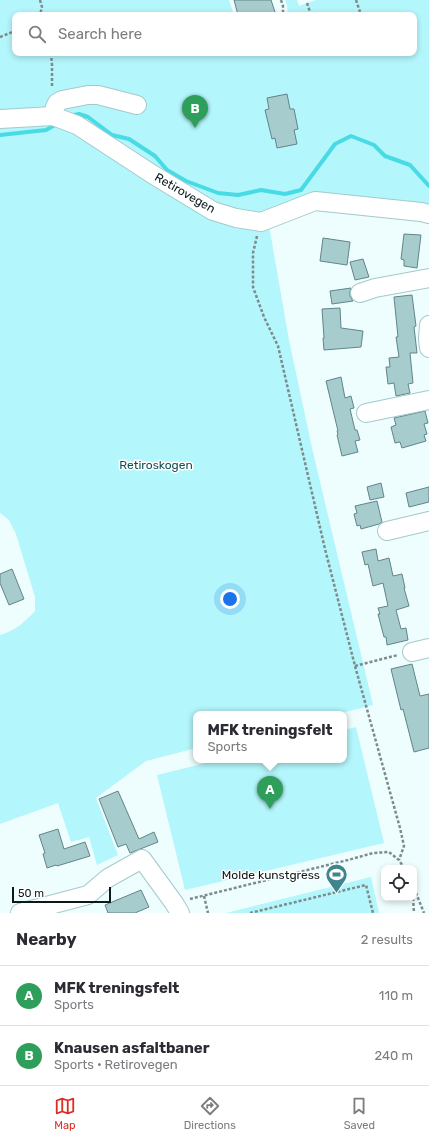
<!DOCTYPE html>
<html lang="en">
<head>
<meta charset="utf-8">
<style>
	:root { --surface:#fff; --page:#f7f7f7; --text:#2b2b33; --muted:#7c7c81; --line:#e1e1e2; --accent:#d93025 }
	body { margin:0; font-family:Rubik,sans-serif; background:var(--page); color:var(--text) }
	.controls { position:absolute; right:12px; bottom:12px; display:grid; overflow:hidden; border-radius:8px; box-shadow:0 2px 6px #0003 }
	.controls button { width:36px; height:36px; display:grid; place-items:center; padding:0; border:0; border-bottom:1px solid var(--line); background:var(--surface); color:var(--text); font:20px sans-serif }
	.scale { position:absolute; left:12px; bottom:10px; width:99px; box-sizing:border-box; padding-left:4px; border:2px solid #0b191a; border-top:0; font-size:11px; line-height:14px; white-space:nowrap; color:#0b191a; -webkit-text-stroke:3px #fff; paint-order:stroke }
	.you { position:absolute; left:230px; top:599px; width:14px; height:14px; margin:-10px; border:3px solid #fff; border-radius:50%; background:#1a73e8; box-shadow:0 0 0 6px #1a73e833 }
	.badge { display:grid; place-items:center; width:26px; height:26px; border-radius:50%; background:var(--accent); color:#fff; font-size:13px; font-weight:700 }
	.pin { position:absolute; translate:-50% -33px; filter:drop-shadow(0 1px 2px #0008) }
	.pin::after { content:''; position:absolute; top:21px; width:14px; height:12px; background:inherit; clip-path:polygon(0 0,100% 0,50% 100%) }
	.popup { position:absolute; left:193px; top:711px; width:154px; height:52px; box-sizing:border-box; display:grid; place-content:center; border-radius:8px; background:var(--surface); filter:drop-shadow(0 1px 3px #0005); font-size:13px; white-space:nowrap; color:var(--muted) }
	.popup b { font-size:15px; color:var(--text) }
	.popup::after { content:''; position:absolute; left:50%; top:100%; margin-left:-8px; border:8px solid transparent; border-top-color:var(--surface) }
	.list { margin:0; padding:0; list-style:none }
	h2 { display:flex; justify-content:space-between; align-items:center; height:52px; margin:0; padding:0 16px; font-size:17px }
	h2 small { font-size:13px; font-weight:400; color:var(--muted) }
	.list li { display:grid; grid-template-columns:26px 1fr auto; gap:12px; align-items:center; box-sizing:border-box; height:60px; padding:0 16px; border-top:1px solid var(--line) }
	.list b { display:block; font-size:15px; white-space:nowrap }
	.list p { margin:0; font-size:13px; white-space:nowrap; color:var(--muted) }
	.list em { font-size:13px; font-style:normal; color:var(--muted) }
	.icon { flex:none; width:22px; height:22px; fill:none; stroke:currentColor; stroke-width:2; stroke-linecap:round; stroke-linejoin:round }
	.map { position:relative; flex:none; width:429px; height:913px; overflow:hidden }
	.search { position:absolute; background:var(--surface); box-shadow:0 2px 6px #0003; left:12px; right:12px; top:12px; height:44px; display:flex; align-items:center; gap:10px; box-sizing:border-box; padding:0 14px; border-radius:8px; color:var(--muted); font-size:15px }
	.sheet { height:172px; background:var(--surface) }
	nav { display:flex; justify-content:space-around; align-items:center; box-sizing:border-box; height:56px; border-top:1px solid var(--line); background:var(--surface); font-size:11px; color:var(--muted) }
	nav a { display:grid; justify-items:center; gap:2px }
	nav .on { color:var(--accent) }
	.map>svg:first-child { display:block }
</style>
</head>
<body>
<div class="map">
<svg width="429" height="913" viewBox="0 0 429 913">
	<rect width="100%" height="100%" fill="#eefdfe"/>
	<g fill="#b3f6fb">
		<path d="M0,0h229l5,15h-219v38h399v-38h-126l-1,-10 -2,-5h12l2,6 17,-6h113v209l-116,-13 -46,18 22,126 23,108 61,257 -36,9h-141v34l-50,13 -50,37 22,57 -21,10 -8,-28 -18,5 -13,-39 -58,21v-189c15,-4 25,-13 35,-24v-14l-19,-63 -7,-14 -9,-7z"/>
		<path d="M356,727l28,116 -199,47 -28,-115 61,-15h126v-30z"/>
		<path d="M371,877l8,36h-153z"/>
	</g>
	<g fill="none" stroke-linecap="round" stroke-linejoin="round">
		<g stroke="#48dbe5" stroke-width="4">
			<path d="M69,116l10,-2 9,3 24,18 17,4 26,17 12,14 19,11 32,12 20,2 23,-5 24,4 16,-4 34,-46 16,-8 23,9 11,11 25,9 19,21"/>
			<path d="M0,135l46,-5 11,-6"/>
		</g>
	</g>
	<g fill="#a6ccce" stroke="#628588">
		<path d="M234,0h37l5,15h-38z"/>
		<path d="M287,94l3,15h4l4,20 -4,1 3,14 -20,4 -2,-10 -3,1 -7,-29 4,-1 -2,-11z"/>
		<path d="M404,234l17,1 -4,33 -13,-2v-6l-3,-1z"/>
		<path d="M323,238l27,4 -3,23 -27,-4z"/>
		<path d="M363,259l6,18 -14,3 -5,-18z"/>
		<path d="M351,288l-1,3v5l3,5 -21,3 -2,-13z"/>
		<path d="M412,295l4,31 -2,1 3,26h-7l3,30 -5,1 2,9 -14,3 -2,-13 -6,1 -2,-17h4l-1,-9 10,-1 -3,-20h2l-4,-40z"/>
		<path d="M340,308l1,20 22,3 -2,16 -37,3 -1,-12h1l-2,-29z"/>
		<path d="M341,377l4,21 6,-2 3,12 -4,1 5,21h2l3,10 -5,1 3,11 -16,4 -5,-21 1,-1 -1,-3h1l-12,-50z"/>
		<path d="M425,411l3,12 -4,1 3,10 -3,1 2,6 -24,7 -2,-6 -5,1 -4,-16 5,-2 -2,-7z"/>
		<path d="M381,483l3,14 -14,3 -3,-13z"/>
		<path d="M429,487v15l-20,5 -3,-14z"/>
		<path d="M377,501l5,21 -3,2 -18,5 -1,-4 -3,1 -3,-12 3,-1 -2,-7z"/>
		<path d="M376,549l2,12 11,-3 4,18 9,-2 3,14h-1l5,18 -13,4 5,19 5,-1 2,12 -21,5 -1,-8h-2l-6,-23h2l-2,-6 10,-2 -5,-23 -10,3 -5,-22 -3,1 -3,-13z"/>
		<path d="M12,569l12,30 -15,6 -9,-22v-9z"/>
		<path d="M412,664l8,32 9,-2v54l-15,4 -11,-43 -2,1 -10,-41z"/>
		<path d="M118,791l21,48 15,-7 4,10 -28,11 -4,-9 -8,3 -19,-48z"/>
		<path d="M58,829l6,20 21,-7 5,14 -33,10 -1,-1 -9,3 -4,-14 2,-1 -6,-18z"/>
		<path d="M141,890l8,17 -14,6h-27l-3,-8z"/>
	</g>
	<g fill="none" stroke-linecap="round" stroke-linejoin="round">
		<defs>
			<g id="minor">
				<path d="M53,116l2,-9 2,-4 5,-3 26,-5h10l39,10"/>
				<path d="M0,119l53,-3 24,9 75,49 61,37 23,7 25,4 54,-21 106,11 8,2"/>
				<path d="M360,293l15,-5 54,-10"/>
				<path d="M429,325l-1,14 1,9"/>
				<path d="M366,413l63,-13"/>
				<path d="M387,531l42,-10"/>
				<path d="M412,652l17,-4"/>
				<path d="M20,913l68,-18 20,-17 34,-19 32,44 6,10"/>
			</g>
		</defs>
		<use href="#minor" stroke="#a4c9cc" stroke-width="20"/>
		<g stroke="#7d8b8c" stroke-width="2.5" stroke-dasharray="3 2" stroke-linecap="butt">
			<path d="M40,0l2,7 -2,8"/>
			<path d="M281,0l2,6v9"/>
			<path d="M356,0l4,12"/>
			<path d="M307,3l4,12"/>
			<path d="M0,37l15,-6"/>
			<path d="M51,53l1,12v23"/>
			<path d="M257,236l-4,17v34l11,30 14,29 47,203 30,117 45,162 4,18 -5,14"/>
			<path d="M355,666l43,-11"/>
			<path d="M414,888l10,25"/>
			<path d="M204,896l4,17"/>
			<path d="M413,898l1,15"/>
			<path d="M190,899l158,-39 25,-7 16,-1 10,8 5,8"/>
			<path d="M250,913l116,-28 7,28"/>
		</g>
		<use href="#minor" stroke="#fff" stroke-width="18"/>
	</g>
	<defs>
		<symbol id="stadium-pin" viewBox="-11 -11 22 30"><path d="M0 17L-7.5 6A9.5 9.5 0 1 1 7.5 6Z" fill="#3e868b" stroke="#fff"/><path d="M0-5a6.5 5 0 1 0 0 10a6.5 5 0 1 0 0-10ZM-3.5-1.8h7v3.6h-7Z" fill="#fff"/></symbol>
	</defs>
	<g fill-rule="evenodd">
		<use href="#stadium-pin" x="324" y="862" width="25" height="34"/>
	</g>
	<g text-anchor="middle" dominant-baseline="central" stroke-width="3" stroke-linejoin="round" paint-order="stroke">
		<g font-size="12" fill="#0b191a" stroke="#fff">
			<text transform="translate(185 193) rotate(30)">Retirovegen</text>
		</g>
		<g font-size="12" fill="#0f4f53" stroke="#fff">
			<text x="156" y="465">Retiroskogen</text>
		</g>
		<g font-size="12" fill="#0b191a" stroke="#fff" text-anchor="end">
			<text x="320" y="875">Molde kunstgress</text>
		</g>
	</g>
</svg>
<div class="controls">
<button><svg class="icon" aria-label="locate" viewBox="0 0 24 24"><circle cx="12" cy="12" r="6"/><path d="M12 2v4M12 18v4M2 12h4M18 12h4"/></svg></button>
</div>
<div class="scale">50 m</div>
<div class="you"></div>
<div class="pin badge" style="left:270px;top:809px;background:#2e9e5b">A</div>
<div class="popup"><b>MFK treningsfelt</b>Sports</div>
<div class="pin badge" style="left:195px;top:128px;background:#2e9e5b">B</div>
<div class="search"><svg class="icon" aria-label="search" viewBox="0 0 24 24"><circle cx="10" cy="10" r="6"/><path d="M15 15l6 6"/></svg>Search here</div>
</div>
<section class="sheet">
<h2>Nearby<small>2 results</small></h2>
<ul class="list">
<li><span class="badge" style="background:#2e9e5b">A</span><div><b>MFK treningsfelt</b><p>Sports</p></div><em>110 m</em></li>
<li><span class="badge" style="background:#2e9e5b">B</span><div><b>Knausen asfaltbaner</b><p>Sports · Retirovegen</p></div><em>240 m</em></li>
</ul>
</section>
<nav>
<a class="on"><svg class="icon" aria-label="map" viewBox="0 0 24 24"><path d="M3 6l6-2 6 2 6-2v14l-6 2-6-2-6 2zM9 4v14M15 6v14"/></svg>Map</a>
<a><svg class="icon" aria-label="directions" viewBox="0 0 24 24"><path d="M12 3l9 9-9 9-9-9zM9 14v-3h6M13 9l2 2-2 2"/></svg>Directions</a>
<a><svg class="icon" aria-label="saved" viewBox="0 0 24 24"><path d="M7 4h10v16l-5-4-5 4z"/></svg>Saved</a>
</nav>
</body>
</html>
